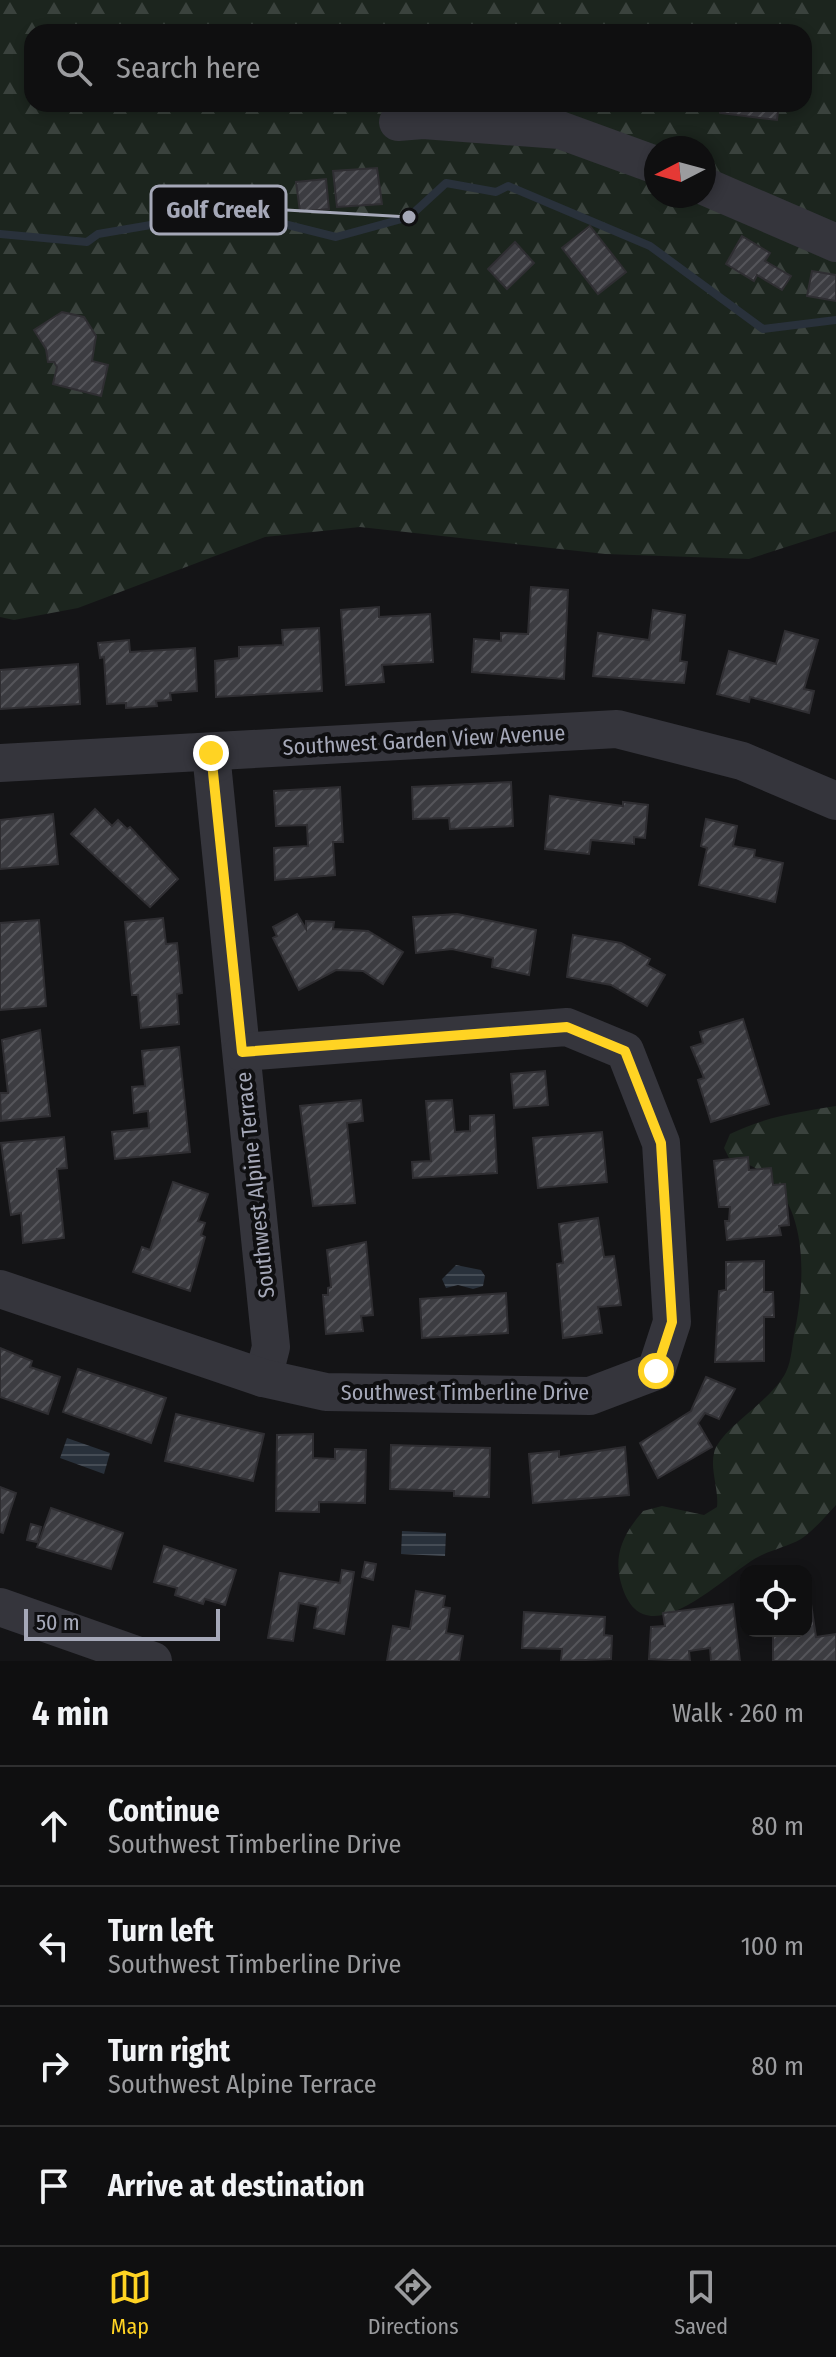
<!DOCTYPE html>
<html lang="en">
<head>
<meta charset="utf-8">
<style>
	:root { --surface:#0f0f10; --page:#181819; --text:#f1f3f6; --muted:#9b9c9f; --line:#2f2f30; --accent:#ffd323 }
	body { margin:0; font-family:"Fira Sans Condensed",sans-serif; background:var(--page); color:var(--text) }
	.controls { position:absolute; right:24px; bottom:24px; display:grid; overflow:hidden; border-radius:16px; box-shadow:0 4px 12px #0003 }
	.controls button { width:72px; height:72px; display:grid; place-items:center; padding:0; border:0; border-bottom:2px solid var(--line); background:var(--surface); color:var(--text); font:40px sans-serif }
	.compass { position:absolute; left:644px; top:136px; width:72px; height:72px; border-radius:50%; background:var(--surface); box-shadow:0 4px 12px #0003; rotate:264deg }
	.scale { position:absolute; left:24px; bottom:20px; width:196px; box-sizing:border-box; padding-left:8px; border:4px solid #a5a8b8; border-top:0; font-size:22px; line-height:28px; white-space:nowrap; color:#a5a8b8; -webkit-text-stroke:6px #0f0f11; paint-order:stroke }
	.stop { position:absolute; width:24px; height:24px; margin:-18px; border:6px solid #ffd323; border-radius:50%; background:#fff }
	.stop.end { background:#ffd323; border-color:#fff; box-shadow:0 2px 8px #0008 }
	.list { margin:0; padding:0; list-style:none }
	h2 { display:flex; justify-content:space-between; align-items:center; height:104px; margin:0; padding:0 32px; font-size:34px }
	h2 small { font-size:26px; font-weight:400; color:var(--muted) }
	.list li { display:grid; grid-template-columns:52px 1fr auto; gap:24px; align-items:center; box-sizing:border-box; height:120px; padding:0 32px; border-top:2px solid var(--line) }
	.list b { display:block; font-size:30px; white-space:nowrap }
	.list p { margin:0; font-size:26px; white-space:nowrap; color:var(--muted) }
	.list em { font-size:26px; font-style:normal; color:var(--muted) }
	.icon { flex:none; width:44px; height:44px; fill:none; stroke:currentColor; stroke-width:2; stroke-linecap:round; stroke-linejoin:round }
	.map { position:relative; flex:none; width:836px; height:1661px; overflow:hidden }
	.search { position:absolute; background:var(--surface); box-shadow:0 4px 12px #0003; left:24px; right:24px; top:24px; height:88px; display:flex; align-items:center; gap:20px; box-sizing:border-box; padding:0 28px; border-radius:24px; color:var(--muted); font-size:30px }
	.sheet { height:584px; background:var(--surface) }
	nav { display:flex; justify-content:space-around; align-items:center; box-sizing:border-box; height:112px; border-top:2px solid var(--line); background:var(--surface); font-size:22px; color:var(--muted) }
	nav a { display:grid; justify-items:center; gap:4px }
	nav .on { color:var(--accent) }
	.map>svg:first-child { display:block }
</style>
</head>
<body>
<div class="map">
<svg width="836" height="1661" viewBox="0 0 836 1661">
	<defs>
		<pattern id="forest-firs" width="22" height="20" patternUnits="userSpaceOnUse" patternTransform="scale(2)"><rect width="22" height="20" fill="#1c251e"/><path d="M5 1l3.5 6h-7zM16 11l3.5 6h-7z" fill="#3a423d"/></pattern>
		<pattern id="water-rules" width="6" height="5" patternUnits="userSpaceOnUse" patternTransform="scale(2)"><rect width="6" height="5" fill="#29313b"/><path d="M0 2.5h6" fill="none" stroke="#454c55"/></pattern>
		<pattern id="building-hatch" width="6" height="6" patternUnits="userSpaceOnUse" patternTransform="scale(2)"><rect width="6" height="6" fill="#3c3c41"/><path d="M-1 1l2-2M0 6l6-6M5 7l2-2" fill="none" stroke="#55555a"/></pattern>
	</defs>
	<rect width="100%" height="100%" fill="#141416"/>
	<g fill="url(#forest-firs)" fill-rule="evenodd">
		<path d="M0,0h836v531l-87,28 -144,-5 -245,-27 -95,10 -187,71 -64,12 -14,-3zM32,32h772v72h-772zM656,148h48v48h-48z"/>
		<path d="M836,1106v399c-11,12 -22,25 -35,34 -14,8 -31,11 -45,19 -36,21 -114,103 -135,25 -8,-29 3,-50 22,-72l19,-5 42,9 13,-8c2,-18 -7,-37 -3,-54 5,-24 58,-52 72,-81 6,-12 6,-29 9,-42 13,-64 13,-154 -66,-172l-5,-10 6,-14c34,-17 69,-22 106,-28z"/>
	</g>
	<g fill="url(#water-rules)">
		<path d="M456,1265l25,5 4,6 -2,10 -10,3 -15,-4 -12,3 -4,-9z"/>
		<path d="M67,1438l43,15 -6,21 -44,-16z"/>
		<path d="M402,1531l44,2 -1,23 -44,-2z"/>
	</g>
	<g fill="none" stroke-linecap="round" stroke-linejoin="round">
		<path stroke="#29313b" stroke-width="8" d="M0,234l87,8 11,-8 76,-13 102,1 60,15 73,-20 37,-34 50,9 12,-6 142,60 113,83 73,-9"/>
	</g>
	<g fill="url(#building-hatch)" stroke="#2f2e32" stroke-width="2">
		<path d="M721,104h58l-2,16 -57,-7z"/>
		<path d="M377,168l5,36 -45,3 -4,-36z"/>
		<path d="M326,179l3,30 -29,3 -4,-30z"/>
		<path d="M590,226l36,46 -28,22 -36,-46z"/>
		<path d="M742,236l28,17 -5,8 26,15 -9,14 -25,-15 -3,6 -28,-17z"/>
		<path d="M515,242l19,21 -27,26 -19,-20z"/>
		<path d="M812,271l24,4v26l-29,-5z"/>
		<path d="M62,312l22,5 12,19 -4,25 16,4 -7,31 -48,-12 4,-17 -3,-5h-6l-2,-13 -12,-19z"/>
		<path d="M531,587l37,3 -4,89 -92,-7 2,-33 27,2v-8l27,1z"/>
		<path d="M379,607v10l51,-3 3,48 -51,3 2,17 -38,3 -5,-75z"/>
		<path d="M653,610l32,5 -5,46 7,1 -3,21 -91,-7 5,-43 51,7z"/>
		<path d="M319,628l3,63 -106,6 -1,-36 24,-3v-11l44,-2 -1,-15z"/>
		<path d="M785,631l33,9 -14,49 10,2 -5,22 -59,-16 -1,5 -32,-8 12,-43 47,13z"/>
		<path d="M129,640l1,12 65,-4 2,43 -27,2 1,7 -15,1 1,5 -31,2v-5l-19,1 -3,-47 -4,1 -2,-15z"/>
		<path d="M78,664l2,40 -80,5v-39z"/>
		<path d="M511,782l2,44 -63,3 -1,-11 -36,1 -1,-32z"/>
		<path d="M340,787l3,55h-10l2,33 -60,5 -1,-32 34,-2 -1,-21 -31,1 -2,-35z"/>
		<path d="M550,796l73,10v-4l25,3 -3,33 -11,-1v7l-43,-4 -2,14 -44,-5z"/>
		<path d="M95,809l17,17 6,-6 9,9 3,-2 48,52 -28,28 -79,-73z"/>
		<path d="M53,814l5,50 -58,5v-49z"/>
		<path d="M706,819l31,7 -4,20 22,4 -1,7 29,6 -8,39 -76,-17 8,-37 -6,-2z"/>
		<path d="M297,914l9,15v-8l28,1 -1,7 35,2 35,21 -20,32 -20,-13 -27,-1 -37,20 -26,-52 4,-2 -4,-9z"/>
		<path d="M457,914l79,16 -7,45 -37,-8 1,-9 -41,-9 -36,4 -3,-36z"/>
		<path d="M163,918l3,26 11,-1 5,50 -5,1 2,30 -38,4 -3,-33h-6l-7,-73z"/>
		<path d="M39,920l7,86 -46,4v-87z"/>
		<path d="M573,935l48,8 29,16 -3,6 18,10 -18,31 -36,-21 -44,-8z"/>
		<path d="M743,1019l26,85 -58,18 -13,-42 6,-2 -13,-31 12,-4 -3,-11z"/>
		<path d="M40,1030l10,86 -49,5 -1,-28h8l-6,-53z"/>
		<path d="M179,1047l11,105 -75,7 -3,-27 37,-4 -1,-17 -14,2 -2,-26 13,-1 -3,-35z"/>
		<path d="M545,1071l3,34 -34,3 -3,-34z"/>
		<path d="M361,1100l2,21 -16,2 8,80 -42,3 -13,-100z"/>
		<path d="M452,1100l3,32 15,-1v-15l24,-1 3,58 -84,5 -1,-16 19,-1 -5,-60z"/>
		<path d="M602,1132l5,50 -69,6 -5,-50z"/>
		<path d="M64,1137l3,31 -10,1 7,69 -41,5 -2,-30 -10,2 -10,-72z"/>
		<path d="M748,1157l1,13 22,-2 2,17 12,-1 4,41 -10,1 2,9 -54,5 -2,-19h4l1,-14h-11l-5,-46z"/>
		<path d="M173,1182l35,12 -10,27 7,2 -4,12 4,2 -15,54 -57,-19 9,-25 8,3z"/>
		<path d="M598,1218l6,39 10,-1 7,49 -23,2 4,26 -39,5 -6,-74 6,-1 -4,-39z"/>
		<path d="M366,1242l7,73 -12,1 2,15 -37,3 -3,-39h5v-7l3,-1 -4,-37z"/>
		<path d="M764,1261v31h9l1,25h-10v44l-49,1 4,-71 7,-1v-28z"/>
		<path d="M506,1293l2,40 -86,5 -2,-39z"/>
		<path d="M0,1348l32,13 -2,6 30,10 -12,37 -48,-17z"/>
		<path d="M78,1369l88,29 -15,45 -88,-31z"/>
		<path d="M706,1377l29,12 -16,30 -14,-6 -7,10 14,24 -54,31 -18,-35 51,-32z"/>
		<path d="M176,1414l88,20 -11,47 -88,-20z"/>
		<path d="M313,1434v24l22,1v-10l31,1 -1,53 -46,-1v10l-43,-1 1,-76z"/>
		<path d="M391,1445l99,3 -1,49 -35,-1v-5l-64,-2z"/>
		<path d="M625,1447l4,48 -96,8 -4,-49 30,-3v6z"/>
		<path d="M0,1487l16,6 -13,40 -3,-1z"/>
		<path d="M51,1508l72,25 -12,36 -74,-22z"/>
		<path d="M31,1524l10,3 -4,15 -10,-2z"/>
		<path d="M164,1546l72,24 -11,35 -20,-6 -2,5 -28,-9 2,-7 -23,-6z"/>
		<path d="M365,1562l11,2 -3,16 -11,-3z"/>
		<path d="M342,1570l12,2 -10,62 -30,-6 4,-21 -19,-4 -6,38 -25,-3 12,-65 60,10z"/>
		<path d="M416,1591l29,5 -2,11 7,1 -4,25 17,3 -4,25h-72l6,-35 17,3z"/>
		<path d="M733,1604l7,57h-29l-1,-13 -21,3 1,10 -41,-2 2,-32 14,-1 -2,-13z"/>
		<path d="M806,1604h5l5,33 20,-3v27h-63v-30h33z"/>
		<path d="M524,1612l81,5 -1,18 8,1 -1,23 -50,2 1,-12 -40,-1z"/>
	</g>
	<g fill="none" stroke-linecap="round" stroke-linejoin="round">
		<g stroke="#35353c" stroke-width="38">
			<path d="M398,122l25,-2 137,10 96,35"/>
			<path d="M704,186l132,57"/>
			<path d="M211,753l60,594 -8,31"/>
			<path d="M0,763l617,-34 125,32 94,40"/>
			<path d="M0,1289l263,89 63,14 264,4 66,-25 16,-49 -11,-179 -36,-92 -58,-24 -325,25"/>
			<path d="M0,1607l153,54"/>
		</g>
	</g>
	<g fill="none" stroke-linecap="round" stroke-linejoin="round">
		<path stroke="#ffd323" stroke-width="10" d="M211,753l31,299 325,-25 58,24 36,92 11,179 -16,49"/>
	</g>
	<g text-anchor="middle" dominant-baseline="central" stroke-width="8" stroke-linejoin="round" paint-order="stroke">
		<g font-size="22" fill="#a5a8b8" stroke="#0f0f11">
			<text transform="translate(424 740) rotate(-3)">Southwest Garden View Avenue</text>
			<text transform="translate(255 1185) rotate(-96)">Southwest Alpine Terrace</text>
			<text x="465" y="1392">Southwest Timberline Drive</text>
		</g>
	</g>
	<path fill="none" stroke="#a5a8b8" stroke-width="3" d="M409 217L286 210"/>
	<circle fill="#a5a8b8" stroke="#0f0f11" stroke-width="3" cx="409" cy="217" r="8"/>
	<rect fill="#0f0f11" stroke="#a5a8b8" stroke-width="3" x="151" y="186" width="135" height="48" rx="8"/>
	<g font-size="24" text-anchor="middle" font-weight="bold" fill="#a5a8b8">
		<text x="218" y="218">Golf Creek</text>
	</g>
</svg>
<div class="controls">
<button><svg class="icon" aria-label="locate" viewBox="0 0 24 24"><circle cx="12" cy="12" r="6"/><path d="M12 2v4M12 18v4M2 12h4M18 12h4"/></svg></button>
</div>
<svg class="compass" viewBox="-18 -18 36 36"><path d="M0-13l5 13h-10z" fill="#e53935"/><path d="M0 13l5-13h-10z" fill="#9b9c9f"/></svg>
<div class="scale">50 m</div>
<div class="stop" style="left:656px;top:1371px"></div>
<div class="stop end" style="left:211px;top:753px"></div>
<div class="search"><svg class="icon" aria-label="search" viewBox="0 0 24 24"><circle cx="10" cy="10" r="6"/><path d="M15 15l6 6"/></svg>Search here</div>
</div>
<section class="sheet">
<h2>4 min<small>Walk · 260 m</small></h2>
<ul class="list">
<li><svg class="icon" aria-label="ahead" viewBox="0 0 24 24"><path d="M12 20V5M6 11l6-6 6 6"/></svg><div><b>Continue</b><p>Southwest Timberline Drive</p></div><em>80 m</em></li>
<li><svg class="icon" aria-label="left" viewBox="0 0 24 24"><path d="M17 20v-9H6M10 6l-5 5 5 5"/></svg><div><b>Turn left</b><p>Southwest Timberline Drive</p></div><em>100 m</em></li>
<li><svg class="icon" aria-label="right" viewBox="0 0 24 24"><path d="M7 20v-9h11M14 6l5 5-5 5"/></svg><div><b>Turn right</b><p>Southwest Alpine Terrace</p></div><em>80 m</em></li>
<li><svg class="icon" aria-label="arrive" viewBox="0 0 24 24"><path d="M6 21V4h12l-3 4 3 4H6"/></svg><div><b>Arrive at destination</b></div></li>
</ul>
</section>
<nav>
<a class="on"><svg class="icon" aria-label="map" viewBox="0 0 24 24"><path d="M3 6l6-2 6 2 6-2v14l-6 2-6-2-6 2zM9 4v14M15 6v14"/></svg>Map</a>
<a><svg class="icon" aria-label="directions" viewBox="0 0 24 24"><path d="M12 3l9 9-9 9-9-9zM9 14v-3h6M13 9l2 2-2 2"/></svg>Directions</a>
<a><svg class="icon" aria-label="saved" viewBox="0 0 24 24"><path d="M7 4h10v16l-5-4-5 4z"/></svg>Saved</a>
</nav>
</body>
</html>
